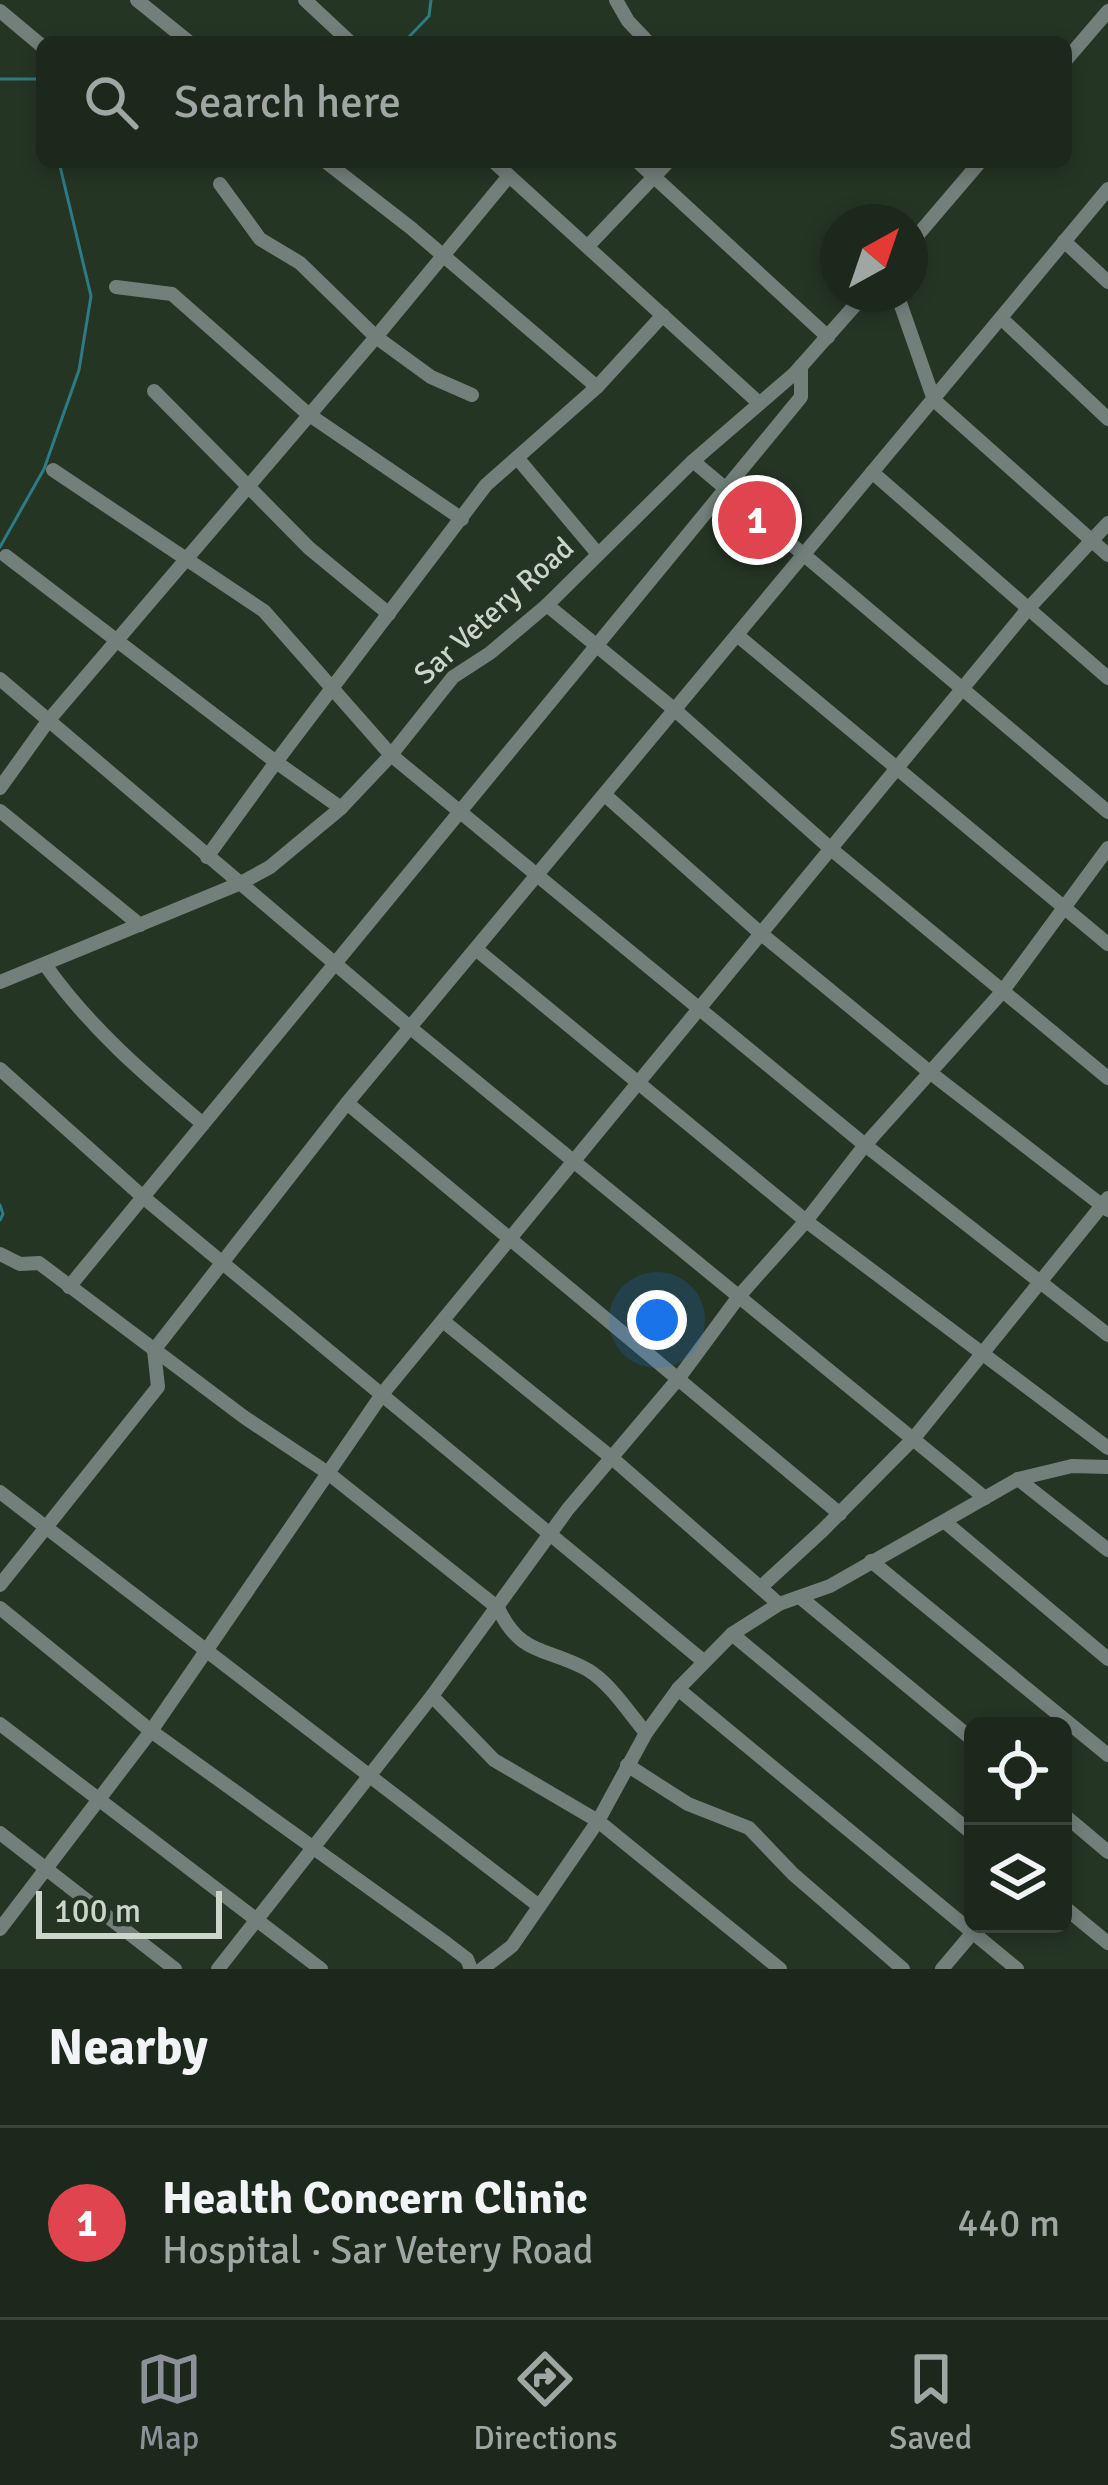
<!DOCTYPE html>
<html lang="en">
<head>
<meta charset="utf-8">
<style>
	:root { --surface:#1c281b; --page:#293428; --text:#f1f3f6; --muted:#a0a6a3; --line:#3a443a; --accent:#8c9099 }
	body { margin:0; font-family:Signika,sans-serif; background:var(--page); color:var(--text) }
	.controls { position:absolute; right:36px; bottom:36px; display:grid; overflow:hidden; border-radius:18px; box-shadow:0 6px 18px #0003 }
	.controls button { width:108px; height:108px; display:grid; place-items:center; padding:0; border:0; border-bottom:3px solid var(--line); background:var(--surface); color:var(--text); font:60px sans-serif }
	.compass { position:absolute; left:820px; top:204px; width:108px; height:108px; border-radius:50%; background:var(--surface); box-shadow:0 6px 18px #0003; rotate:40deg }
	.scale { position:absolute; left:36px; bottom:30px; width:186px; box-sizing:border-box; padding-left:12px; border:6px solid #cbd5ca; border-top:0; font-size:33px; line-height:42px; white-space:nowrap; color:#cbd5ca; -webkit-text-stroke:9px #253524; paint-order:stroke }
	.you { position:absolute; left:657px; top:1320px; width:42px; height:42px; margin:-30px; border:9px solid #fff; border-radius:50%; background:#1a73e8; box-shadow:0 0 0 18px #1a73e833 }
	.badge { display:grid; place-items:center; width:78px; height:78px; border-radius:50%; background:var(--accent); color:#fff; font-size:39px; font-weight:700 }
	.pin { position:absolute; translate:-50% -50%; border:6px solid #fff; box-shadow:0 3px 12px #0006 }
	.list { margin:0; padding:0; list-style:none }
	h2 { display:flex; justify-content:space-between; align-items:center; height:156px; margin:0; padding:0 48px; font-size:51px }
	h2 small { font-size:39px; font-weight:400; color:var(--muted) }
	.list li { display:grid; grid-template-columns:78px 1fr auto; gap:36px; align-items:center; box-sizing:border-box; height:192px; padding:0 48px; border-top:3px solid var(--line) }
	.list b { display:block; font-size:45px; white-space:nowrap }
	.list p { margin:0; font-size:39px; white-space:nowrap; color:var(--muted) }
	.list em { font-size:39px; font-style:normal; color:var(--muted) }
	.icon { flex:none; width:66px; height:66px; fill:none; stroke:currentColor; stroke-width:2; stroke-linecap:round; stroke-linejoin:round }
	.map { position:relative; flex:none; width:1108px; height:1969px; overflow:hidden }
	.search { position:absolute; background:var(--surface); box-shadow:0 6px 18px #0003; left:36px; right:36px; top:36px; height:132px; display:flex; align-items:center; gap:30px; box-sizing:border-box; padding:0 42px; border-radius:18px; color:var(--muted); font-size:45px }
	.sheet { height:348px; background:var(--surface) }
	nav { display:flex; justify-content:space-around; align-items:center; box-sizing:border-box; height:168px; border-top:3px solid var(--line); background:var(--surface); font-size:33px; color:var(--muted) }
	nav a { display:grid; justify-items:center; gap:6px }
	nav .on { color:var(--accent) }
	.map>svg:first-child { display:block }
</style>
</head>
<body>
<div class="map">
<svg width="1108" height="1969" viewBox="0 0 1108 1969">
	<rect width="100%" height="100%" fill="#253524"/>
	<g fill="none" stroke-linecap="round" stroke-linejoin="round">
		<g stroke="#2d7b84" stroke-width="3">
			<path d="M404,42l25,-26 2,-16"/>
			<path d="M0,79h42"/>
			<path d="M0,547l44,-78 35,-99 12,-74 -32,-134"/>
			<path d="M0,1205l3,9 -3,6"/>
		</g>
		<g stroke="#727f7b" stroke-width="14">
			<path d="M137,0l52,42"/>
			<path d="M305,0l45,42"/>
			<path d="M616,0l12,21 20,21"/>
			<path d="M0,11l42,35"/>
			<path d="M1066,60l42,-49"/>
			<path d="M326,162l85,66 186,159"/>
			<path d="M494,162l265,241"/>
			<path d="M638,162l190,175"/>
			<path d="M220,184l40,55 40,24 76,74 55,40 41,18"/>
			<path d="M1064,241l44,41"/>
			<path d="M910,244l70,-82"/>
			<path d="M588,246l80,-84"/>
			<path d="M116,287l56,7 136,120 154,105"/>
			<path d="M897,294l37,106 174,155"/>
			<path d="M1001,318l107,101"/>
			<path d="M154,391l155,157 80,66"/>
			<path d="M519,460l79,94"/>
			<path d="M693,461l415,351"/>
			<path d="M53,470l211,141 127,144 474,390 243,190"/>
			<path d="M872,472l236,206"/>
			<path d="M6,556l270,206 210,-277 111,-98 66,-72"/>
			<path d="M547,605l128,105 156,139 277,229"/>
			<path d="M737,635l371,309"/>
			<path d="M0,679l412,350 573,469"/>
			<path d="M0,788l48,-67 328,-384 133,-161"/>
			<path d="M605,795l154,137 173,142 176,136"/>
			<path d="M0,811l140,114"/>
			<path d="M207,857l69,-95 65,46"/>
			<path d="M477,950l329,271 302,227"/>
			<path d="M46,966c44,62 99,109 157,158"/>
			<path d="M0,982l241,-99 29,-16 71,-59 50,-53 62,-78 37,-24 57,-48 146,-144 102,-88 70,-79"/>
			<path d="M0,1069l143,128 559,463"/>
			<path d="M347,1103l493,411"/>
			<path d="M0,1254l20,10 19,-1 205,154 84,56 170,135c23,49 49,39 90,62 23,14 41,43 58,63"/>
			<path d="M69,1287l732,-890v-31"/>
			<path d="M443,1321l169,137 167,146"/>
			<path d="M1018,1479l90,71"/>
			<path d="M0,1492l539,414"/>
			<path d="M945,1522l163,137"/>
			<path d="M871,1561l237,194"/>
			<path d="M0,1585l158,-198 -4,-37 193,-247 761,-914"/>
			<path d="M761,1587l62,-57 91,-92 194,-240"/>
			<path d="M801,1598l172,142"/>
			<path d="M0,1608l151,123 295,212 21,16 4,10"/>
			<path d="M732,1634l241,200"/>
			<path d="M678,1689l339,280"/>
			<path d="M432,1696l62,64 104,61 182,148"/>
			<path d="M0,1724l321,245"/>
			<path d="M627,1765l61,39 61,24 44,46 110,95"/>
			<path d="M1063,1814l45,38"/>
			<path d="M0,1833l175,136"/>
			<path d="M1063,1906l45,37"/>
			<path d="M0,1929l151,-198 232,-338 644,-783 81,-87"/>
			<path d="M218,1969l214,-273 136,-187 110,-130 62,-84 66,-74 59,-76 137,-153 106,-144"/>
			<path d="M482,1969l30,-23 86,-125 48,-88 32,-44 54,-55 47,-30 51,-18 188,-107 54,-13 36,1"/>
			<path d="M942,1969l38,-45"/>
		</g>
	</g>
	<g text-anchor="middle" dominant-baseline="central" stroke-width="9" stroke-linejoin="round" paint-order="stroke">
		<g font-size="30" fill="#cbd5ca" stroke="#253524">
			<text transform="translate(494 611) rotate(-42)">Sar Vetery Road</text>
		</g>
	</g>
</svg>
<div class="controls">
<button><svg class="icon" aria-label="locate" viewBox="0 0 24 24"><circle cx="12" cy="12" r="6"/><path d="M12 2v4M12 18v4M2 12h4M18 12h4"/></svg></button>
<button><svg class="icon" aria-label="layers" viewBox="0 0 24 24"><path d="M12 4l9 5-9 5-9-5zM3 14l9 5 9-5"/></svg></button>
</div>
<svg class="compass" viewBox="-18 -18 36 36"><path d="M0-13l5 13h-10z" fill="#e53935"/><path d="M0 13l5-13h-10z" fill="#a0a6a3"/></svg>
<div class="scale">100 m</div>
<div class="you"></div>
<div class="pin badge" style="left:757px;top:520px;background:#e0444e">1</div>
<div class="search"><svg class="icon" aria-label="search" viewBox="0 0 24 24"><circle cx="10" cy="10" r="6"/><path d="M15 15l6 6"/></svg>Search here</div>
</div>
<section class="sheet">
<h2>Nearby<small></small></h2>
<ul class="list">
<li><span class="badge" style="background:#e0444e">1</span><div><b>Health Concern Clinic</b><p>Hospital · Sar Vetery Road</p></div><em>440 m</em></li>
</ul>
</section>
<nav>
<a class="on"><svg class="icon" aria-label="map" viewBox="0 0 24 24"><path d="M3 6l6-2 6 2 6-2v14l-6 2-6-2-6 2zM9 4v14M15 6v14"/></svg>Map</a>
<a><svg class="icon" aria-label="directions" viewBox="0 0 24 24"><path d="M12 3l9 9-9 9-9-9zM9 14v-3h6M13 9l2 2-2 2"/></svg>Directions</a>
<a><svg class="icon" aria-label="saved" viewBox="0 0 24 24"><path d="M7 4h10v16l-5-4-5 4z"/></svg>Saved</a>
</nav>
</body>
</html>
